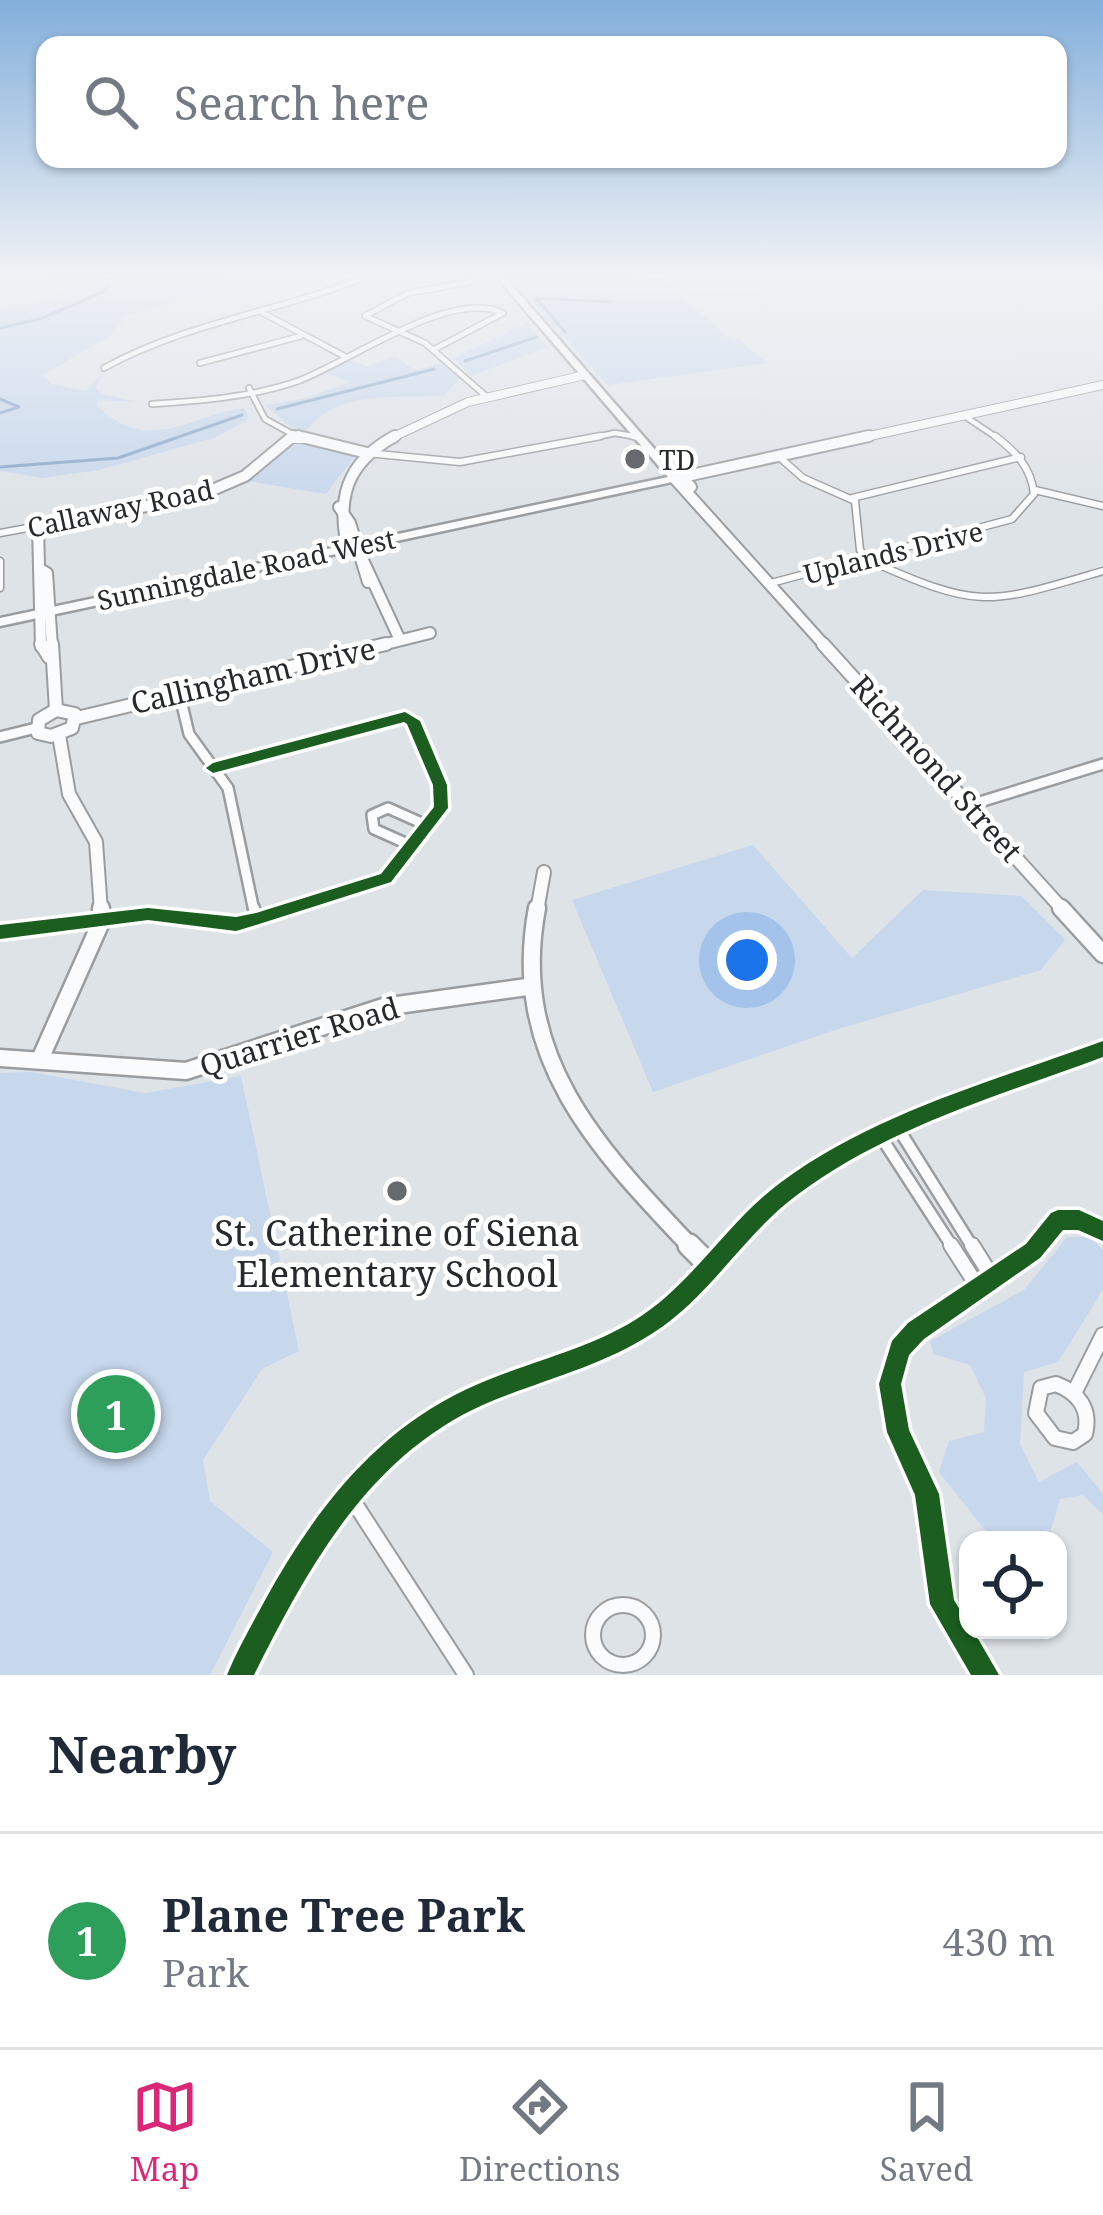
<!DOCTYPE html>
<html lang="en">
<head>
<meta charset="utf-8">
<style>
	:root { --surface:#fff; --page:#f6f6f7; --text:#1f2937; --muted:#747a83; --line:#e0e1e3; --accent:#db2777 }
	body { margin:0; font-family:"Noto Serif",serif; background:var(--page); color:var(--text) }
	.controls { position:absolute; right:36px; bottom:36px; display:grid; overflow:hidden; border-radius:24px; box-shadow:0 3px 9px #0004 }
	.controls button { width:108px; height:108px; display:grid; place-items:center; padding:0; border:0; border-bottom:3px solid var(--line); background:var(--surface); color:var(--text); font:60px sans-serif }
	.you { position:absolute; left:747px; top:960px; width:42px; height:42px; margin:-30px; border:9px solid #fff; border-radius:50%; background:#1a73e8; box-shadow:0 0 0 18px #1a73e833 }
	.badge { display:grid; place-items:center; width:78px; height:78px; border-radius:50%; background:var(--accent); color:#fff; font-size:39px; font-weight:700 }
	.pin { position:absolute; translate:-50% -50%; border:6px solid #fff; box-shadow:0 3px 12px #0006 }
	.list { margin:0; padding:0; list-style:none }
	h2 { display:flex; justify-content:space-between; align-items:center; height:156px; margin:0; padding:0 48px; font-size:51px }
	h2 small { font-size:39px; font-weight:400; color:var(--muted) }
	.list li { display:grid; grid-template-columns:78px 1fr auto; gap:36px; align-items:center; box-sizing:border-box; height:216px; padding:0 48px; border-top:3px solid var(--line) }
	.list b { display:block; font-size:45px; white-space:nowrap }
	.list p { margin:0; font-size:39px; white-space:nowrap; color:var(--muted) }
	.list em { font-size:39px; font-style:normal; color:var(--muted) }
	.icon { flex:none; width:66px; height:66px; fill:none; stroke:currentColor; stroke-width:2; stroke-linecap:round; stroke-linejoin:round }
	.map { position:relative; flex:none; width:1103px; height:1675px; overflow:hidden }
	.search { position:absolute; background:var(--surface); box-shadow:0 3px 9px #0004; left:36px; right:36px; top:36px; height:132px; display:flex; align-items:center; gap:30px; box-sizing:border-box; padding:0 42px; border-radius:24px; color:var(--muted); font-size:45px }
	.sheet { height:372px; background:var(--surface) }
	nav { display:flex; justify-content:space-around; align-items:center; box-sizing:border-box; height:168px; border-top:3px solid var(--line); background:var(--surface); font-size:33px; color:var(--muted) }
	nav a { display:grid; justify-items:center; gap:6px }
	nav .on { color:var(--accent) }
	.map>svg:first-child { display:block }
</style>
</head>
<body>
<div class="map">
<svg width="1103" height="1675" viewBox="0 0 1103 1675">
	<rect width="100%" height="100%" fill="#dee3e8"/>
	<g fill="#c7d7ec">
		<path d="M34,275h192l-8,14 -93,27 -16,21 -67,38 10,9 33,7 17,-17 -6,14 5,6 38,8 -41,-2 -1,6c52,49 87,11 147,2l5,11 -35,19 -115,32 -57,8 -42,-7v-161l48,-10 18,-12z"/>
		<path d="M508,275h148l-62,12 67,-10 70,63h9l27,23 -159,22z"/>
		<path d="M527,323l20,24 -76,29 -17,-18z"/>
		<path d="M396,357l17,13 31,-7 15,16 -16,17c-48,2 -105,-6 -136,34l-15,-2 -27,-23 46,-8 38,-15 -25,-10 23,-12 20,6z"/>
		<path d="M293,439l63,16 -30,39 -78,-13z"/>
		<path d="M753,845l99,113 71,-68 98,6 44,44 -24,30 -203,59 -185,63 -81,-192z"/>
		<path d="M31,1072l114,21 96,-17 58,275 -37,18 -59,91 7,41 63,51 -63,123h-210v-602z"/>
		<path d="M1067,1237h23l13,13v40l-45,72 -34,10 -4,72 19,38 38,-20 26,32v21l-20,-20 -23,4 -12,41h-55l-54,-68 10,-31 35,-9 2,-34 -16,-33 -37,-11 -3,-13 94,-51z"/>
	</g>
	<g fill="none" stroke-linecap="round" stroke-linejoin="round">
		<g stroke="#8ba7c8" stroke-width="3">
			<path d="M0,328l40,-9 63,-27 7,-7 -5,-8"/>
			<path d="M565,332l-29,-34 75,4"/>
			<path d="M465,361l72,-24"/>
			<path d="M0,399l19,8 -19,6"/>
			<path d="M277,409l157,-40"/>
			<path d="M0,467l118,-9 124,-43"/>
		</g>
		<defs>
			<g id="street-far4">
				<path d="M473,275l-3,7 -62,11 -43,23 60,27 62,54"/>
				<path d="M263,313l83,44"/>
				<path d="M200,363l101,-27"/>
				<path d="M104,368c83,-46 179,-57 267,-93"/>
				<path d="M249,388l16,31 29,16"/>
				<path d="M152,404c48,-3 100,-7 146,-23 52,-19 152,-93 205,-68l-70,37"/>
				<path d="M963,415l36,24"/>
				<path d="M587,439l28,-6 23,4"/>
			</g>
			<g id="street-far3">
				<path d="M633,436l5,1"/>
				<path d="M367,453l93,9 141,-26"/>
				<path d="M777,455l26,23 52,23 5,49 8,10c113,50 118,45 235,11"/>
				<path d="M1035,490l68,16"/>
				<path d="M852,498l169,-41"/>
				<path d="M0,533l38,-7"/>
				<path d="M0,561v27"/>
				<path d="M771,583l241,-64 22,-25c-3,-27 -18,-42 -39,-58"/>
			</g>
			<g id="street-far2">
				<path d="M179,692l10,42 39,54 26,123"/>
				<path d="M0,737l36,-9"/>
				<path d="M213,768l192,-51 8,4 27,64 1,23 -55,70 -104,33"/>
				<path d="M970,805l133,-41"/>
				<path d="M412,846l-38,-17 -2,-14 16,-7 38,17"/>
			</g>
			<g id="street-far1">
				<path d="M254,908l2,11"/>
				<path d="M0,932l148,-18 88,10 55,-16"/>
				<path d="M898,1128l75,120"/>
				<path d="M881,1137l72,111"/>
				<path d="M1036,1248l22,-28h21l24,11"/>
			</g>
			<g id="street">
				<path d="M951,1245l27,42"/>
				<path d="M972,1245l20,32"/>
				<path d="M1056,1384c23,9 35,25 29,50l-12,8 -18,-4 -19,-25 5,-25z"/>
				<path d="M1074,1393l29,-58"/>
				<path d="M348,1493l118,182"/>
				<circle cx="623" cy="1635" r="30"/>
				<path d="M986,1675c-14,-22 -35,-47 -44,-71 -12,-35 -5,-76 -15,-111 -19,-60 -64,-103 -11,-162l122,-86"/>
			</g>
			<g id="secondary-far4">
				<path d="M289,439h22"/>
				<path d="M389,439l79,-37 117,-27"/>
				<path d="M856,439l247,-54"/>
			</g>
			<g id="secondary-far3">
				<path d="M298,436l69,17"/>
				<path d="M674,478l152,169"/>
				<path d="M691,487l-9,-10 187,-41"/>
				<path d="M339,507l11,16 18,59"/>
				<path d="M353,538l-8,-3c-7,-46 8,-76 50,-99"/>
				<path d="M356,545l44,95"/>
				<path d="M40,569l7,4 5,74"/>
				<path d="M41,647l-3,-121 158,-29 49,-21 48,-40"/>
				<path d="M374,647l56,-14"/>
			</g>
			<g id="secondary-far2">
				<path d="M41,644l8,13"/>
				<path d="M52,644l4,66"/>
				<path d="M823,644l241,267"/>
				<path d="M56,710l19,4 -3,14 -21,8 -13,-3 1,-13z"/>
				<path d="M77,718l309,-74"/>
				<path d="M59,735l10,59 27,48 5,69"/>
				<path d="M537,911l7,-39"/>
			</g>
			<g id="secondary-far1">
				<path d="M537,908c-28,149 60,240 155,340"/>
				<path d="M1061,908l42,46"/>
				<path d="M41,1057l61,-137 -1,-12"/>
				<path d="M0,1058l186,13 197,-64 144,-20"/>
				<path d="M728,1248c99,-111 240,-149 375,-199"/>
			</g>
			<g id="secondary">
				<path d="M689,1245l21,21"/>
				<path d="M240,1675c48,-95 101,-202 196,-258 66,-38 144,-50 209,-91 33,-21 59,-52 85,-81"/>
			</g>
			<path id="primary" d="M495,275h8l174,200h9v4l-686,147v-8l668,-141z"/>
		</defs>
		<use href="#street-far4" stroke="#9a9da0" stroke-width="8"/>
		<use href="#street-far3" stroke="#9a9da0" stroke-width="9"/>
		<use href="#street-far2" stroke="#9a9da0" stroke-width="14"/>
		<use href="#street-far1" stroke="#9a9da0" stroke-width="15"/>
		<use href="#street" stroke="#9a9da0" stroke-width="18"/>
		<use href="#secondary-far4" stroke="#9a9da0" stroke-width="10"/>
		<use href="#secondary-far3" stroke="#9a9da0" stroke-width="14"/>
		<use href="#secondary-far2" stroke="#9a9da0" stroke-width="16"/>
		<use href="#secondary-far1" stroke="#9a9da0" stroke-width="21"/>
		<use href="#secondary" stroke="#9a9da0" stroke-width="26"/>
		<use href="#primary" stroke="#9a9da0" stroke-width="5"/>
		<use href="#street-far4" stroke="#fafbfc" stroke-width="4.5"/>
		<use href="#street-far3" stroke="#fafbfc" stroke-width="6"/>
		<use href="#street-far2" stroke="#fafbfc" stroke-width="9"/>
		<use href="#street-far1" stroke="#fafbfc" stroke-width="10"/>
		<use href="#street" stroke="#fafbfc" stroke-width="14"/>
		<use href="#secondary-far4" stroke="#fafbfc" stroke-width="8"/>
		<use href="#secondary-far3" stroke="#fafbfc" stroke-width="10"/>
		<use href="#secondary-far2" stroke="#fafbfc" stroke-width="12"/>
		<use href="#secondary-far1" stroke="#fafbfc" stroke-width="16"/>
		<use href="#secondary" stroke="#fafbfc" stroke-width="21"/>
		<use href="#primary" fill="#fafbfc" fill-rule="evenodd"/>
		<defs>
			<g id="cycleway">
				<path d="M405,712l15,9 27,64 1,23 -57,74 -135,43 -20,6 -88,-11 -148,19v-14l148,-17 88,9 20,-4 125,-39 53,-67 -1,-22 -26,-61 -3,-2 -191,51 -7,-5 7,-5z"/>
				<path d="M1103,1041v16c-105,39 -215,70 -306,138 -54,40 -87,102 -144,138 -52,34 -112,47 -168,71 -116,51 -177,163 -231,271h-27c10,-25 24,-49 37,-73 49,-89 109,-169 203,-213 55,-26 116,-37 168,-69 57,-35 91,-97 145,-137 94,-70 214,-102 323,-142z"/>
				<path d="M1058,1210h21l24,11v20l-25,-11h-15l-23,28 -116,81 -15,16 -8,29 8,46 30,64 15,106 14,23v7h5l26,45h-28l-41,-71 -15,-109 -28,-63 -8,-48 13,-43 16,-18 118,-79 25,-31z"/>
			</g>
		</defs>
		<use href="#cycleway" stroke="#fff" stroke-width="7"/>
		<use href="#cycleway" fill="#1b5e20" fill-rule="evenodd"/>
	</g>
	<linearGradient id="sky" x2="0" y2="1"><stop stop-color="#83afdb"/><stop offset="0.54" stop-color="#f0f2f5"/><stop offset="1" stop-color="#f0f2f5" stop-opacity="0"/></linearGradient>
	<rect width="1103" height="509" fill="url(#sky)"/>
	<g fill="#666a6e" stroke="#fff" stroke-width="4.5">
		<circle cx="635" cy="459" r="12"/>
		<circle cx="397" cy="1191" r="12"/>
	</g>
	<g text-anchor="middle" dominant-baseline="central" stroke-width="9" stroke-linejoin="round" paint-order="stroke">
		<g font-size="27" fill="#26292d" stroke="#fff" text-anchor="start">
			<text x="659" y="459">TD</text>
		</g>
		<g font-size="27" fill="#26292d" stroke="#fff">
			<text transform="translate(120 508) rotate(-12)">Callaway Road</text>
			<text transform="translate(893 552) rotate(-14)">Uplands Drive</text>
			<text transform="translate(246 569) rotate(-12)">Sunningdale Road West</text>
		</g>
		<g font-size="30" fill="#26292d" stroke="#fff">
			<text transform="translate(253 675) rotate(-13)">Callingham Drive</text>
			<text transform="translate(937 768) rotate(48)">Richmond Street</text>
			<text transform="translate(299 1036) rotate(-17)">Quarrier Road</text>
		</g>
		<g font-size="36" fill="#26292d" stroke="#fff">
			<text x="397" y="1232">St. Catherine of Siena<tspan x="397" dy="41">Elementary School</tspan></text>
		</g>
	</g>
</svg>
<div class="controls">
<button><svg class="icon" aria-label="locate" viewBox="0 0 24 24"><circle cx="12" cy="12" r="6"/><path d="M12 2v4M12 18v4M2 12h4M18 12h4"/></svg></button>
</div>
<div class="you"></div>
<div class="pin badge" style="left:116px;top:1414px;background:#2e9e5b">1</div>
<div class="search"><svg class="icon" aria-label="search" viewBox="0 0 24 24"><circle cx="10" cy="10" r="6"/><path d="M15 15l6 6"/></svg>Search here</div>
</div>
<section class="sheet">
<h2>Nearby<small></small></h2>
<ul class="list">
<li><span class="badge" style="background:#2e9e5b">1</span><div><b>Plane Tree Park</b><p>Park</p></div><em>430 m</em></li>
</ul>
</section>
<nav>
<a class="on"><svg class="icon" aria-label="map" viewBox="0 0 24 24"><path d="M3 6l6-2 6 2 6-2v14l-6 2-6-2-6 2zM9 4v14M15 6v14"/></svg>Map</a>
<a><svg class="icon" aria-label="directions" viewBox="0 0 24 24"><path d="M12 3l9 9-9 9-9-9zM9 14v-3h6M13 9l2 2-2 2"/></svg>Directions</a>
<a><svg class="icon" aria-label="saved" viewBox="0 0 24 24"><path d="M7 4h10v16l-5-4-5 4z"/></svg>Saved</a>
</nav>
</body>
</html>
